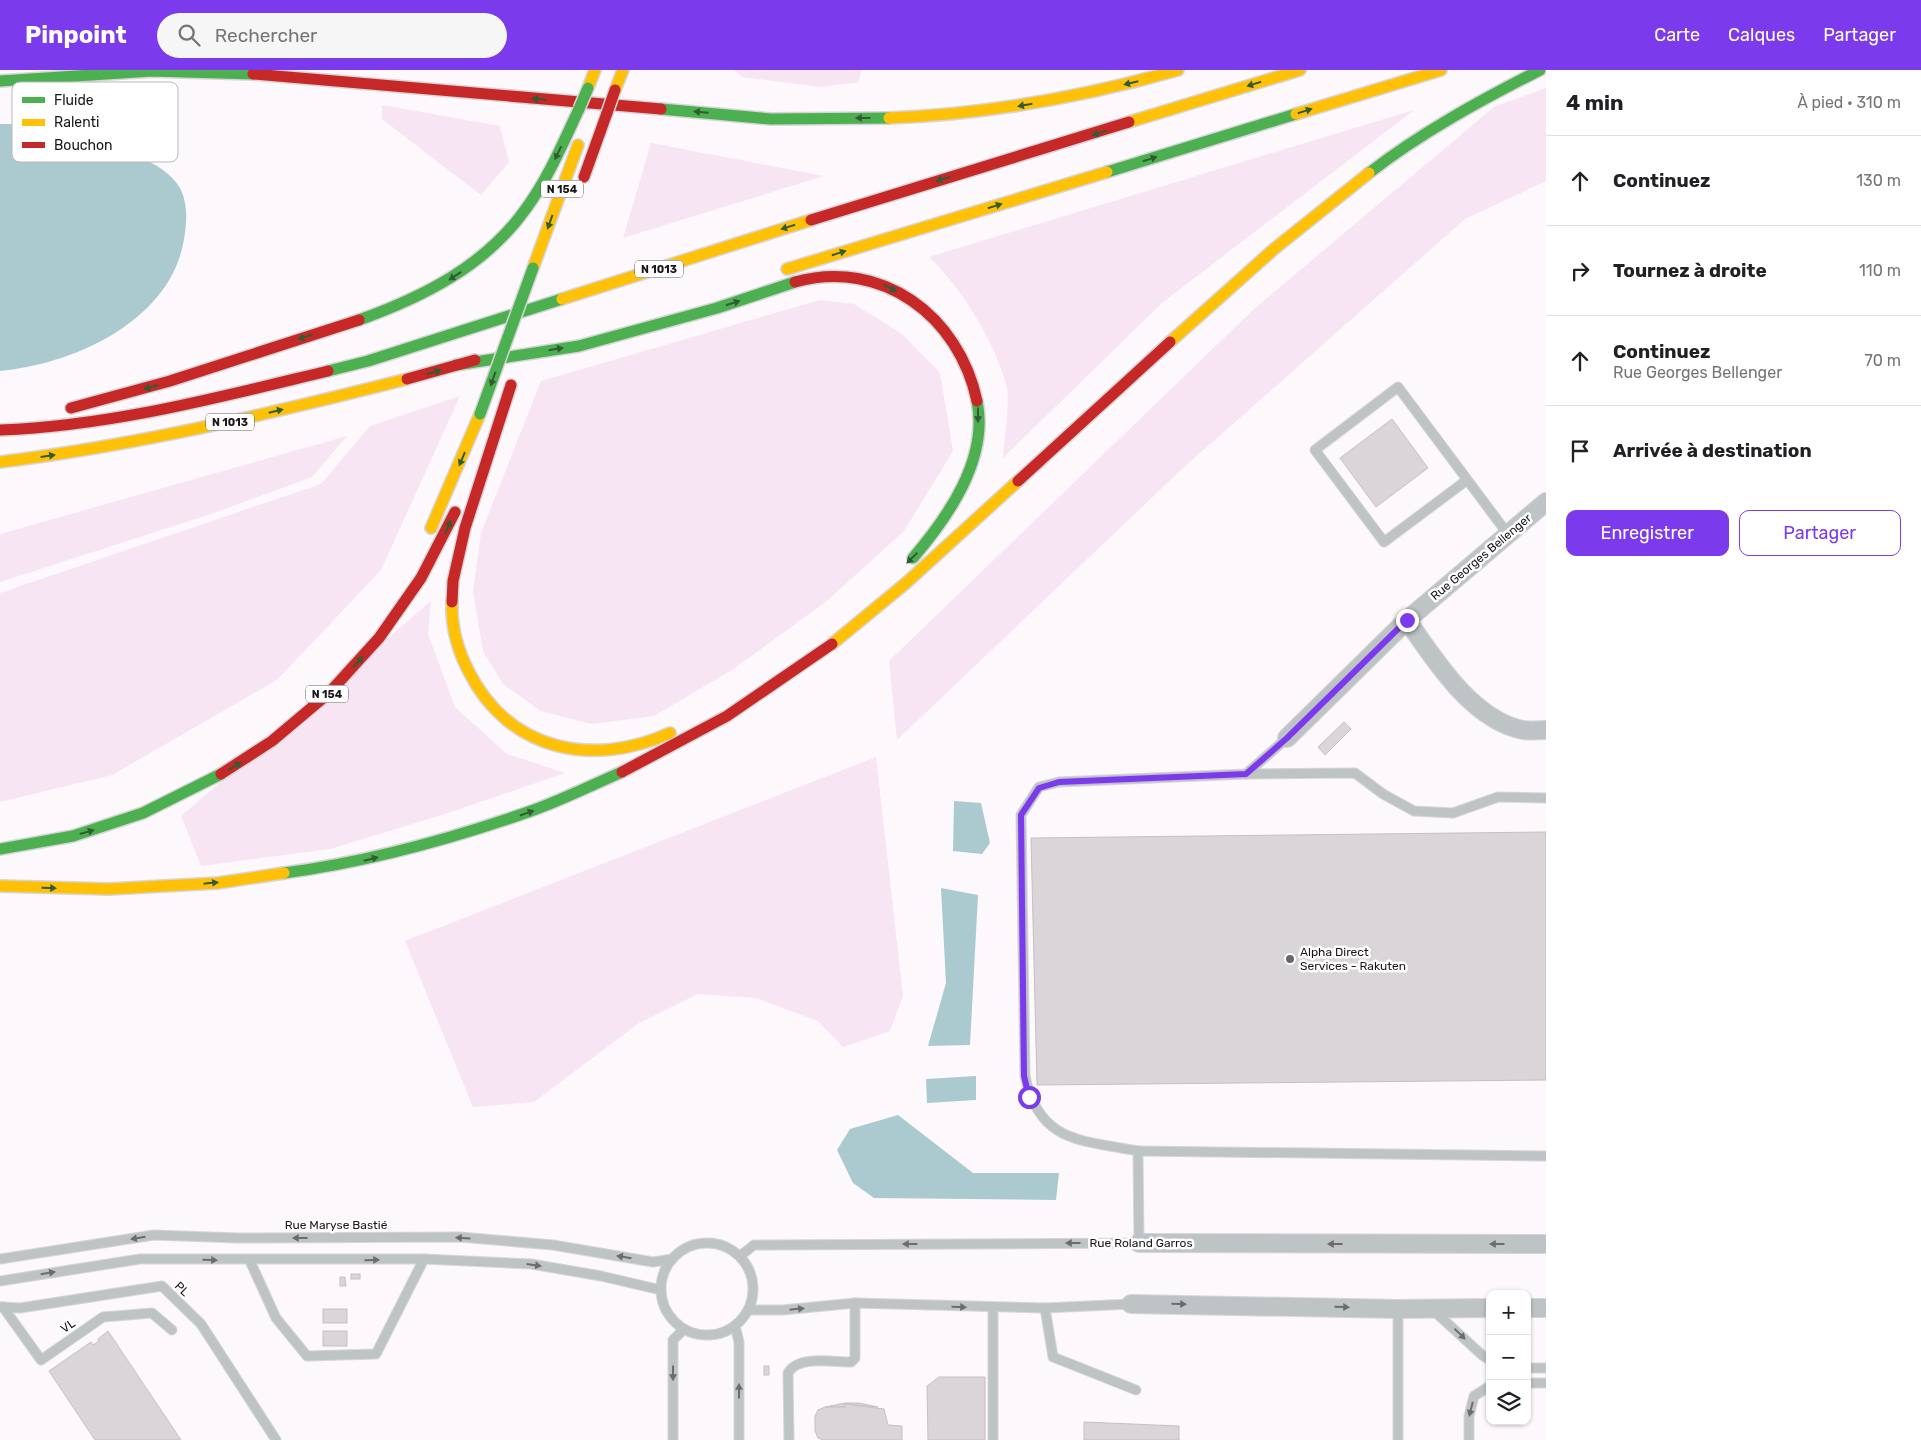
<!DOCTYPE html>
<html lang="fr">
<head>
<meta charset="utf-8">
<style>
	:root { --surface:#fff; --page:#f6f6f6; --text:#202124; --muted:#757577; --line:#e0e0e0; --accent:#7c3aed }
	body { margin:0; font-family:Rubik,sans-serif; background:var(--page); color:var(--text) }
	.controls { position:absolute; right:15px; bottom:15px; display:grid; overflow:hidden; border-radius:10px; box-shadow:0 1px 4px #0004 }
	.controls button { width:45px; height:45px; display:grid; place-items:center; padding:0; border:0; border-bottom:1px solid var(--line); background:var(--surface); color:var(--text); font:25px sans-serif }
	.stop { position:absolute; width:15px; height:15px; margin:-11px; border:4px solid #7c3aed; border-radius:50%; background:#fff }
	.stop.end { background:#7c3aed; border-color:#fff; box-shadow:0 1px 5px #0008 }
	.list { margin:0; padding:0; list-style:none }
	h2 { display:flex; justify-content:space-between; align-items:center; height:65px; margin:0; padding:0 20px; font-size:21px }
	h2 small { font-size:16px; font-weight:400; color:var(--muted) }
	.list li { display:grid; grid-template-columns:32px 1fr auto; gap:15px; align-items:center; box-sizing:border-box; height:90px; padding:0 20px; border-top:1px solid var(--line) }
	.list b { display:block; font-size:19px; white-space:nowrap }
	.list p { margin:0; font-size:16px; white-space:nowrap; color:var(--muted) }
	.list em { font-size:16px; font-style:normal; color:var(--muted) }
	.actions { display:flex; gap:10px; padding:15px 20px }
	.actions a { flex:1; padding:11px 0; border:1px solid var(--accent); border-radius:10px; text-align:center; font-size:18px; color:var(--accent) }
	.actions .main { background:var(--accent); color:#fff }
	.icon { flex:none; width:28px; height:28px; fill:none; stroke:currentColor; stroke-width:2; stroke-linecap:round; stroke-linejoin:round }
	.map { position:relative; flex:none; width:1546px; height:1370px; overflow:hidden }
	header { display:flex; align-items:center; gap:30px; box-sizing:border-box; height:70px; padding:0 25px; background:var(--accent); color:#fff }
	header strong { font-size:24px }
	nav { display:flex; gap:28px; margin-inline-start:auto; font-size:18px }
	.search { width:350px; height:45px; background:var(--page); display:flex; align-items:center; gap:12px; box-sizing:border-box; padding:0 18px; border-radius:28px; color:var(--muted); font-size:19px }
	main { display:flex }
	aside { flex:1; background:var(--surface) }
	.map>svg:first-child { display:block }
</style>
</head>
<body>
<header>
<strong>Pinpoint</strong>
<div class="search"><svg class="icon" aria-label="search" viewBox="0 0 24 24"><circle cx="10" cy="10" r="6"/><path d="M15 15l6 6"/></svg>Rechercher</div>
<nav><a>Carte</a><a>Calques</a><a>Partager</a></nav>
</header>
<main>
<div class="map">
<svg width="1546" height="1370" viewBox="0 0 1546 1370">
	<rect width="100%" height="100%" fill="#fcf8fb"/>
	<g fill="#f7e5f3">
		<path d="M734,0h127l-2,12 -38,5 -79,-10z"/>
		<path d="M1546,18v93l-81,38 -282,249 -286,272 -8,-79 366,-353 239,-201z"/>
		<path d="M382,35l118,21 9,36 -28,33 -99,-76z"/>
		<path d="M1414,40l-251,192 -160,156c1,-17 7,-55 4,-70 -11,-44 -45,-100 -78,-131z"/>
		<path d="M651,73l173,33 -201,62z"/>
		<path d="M820,230l34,4 48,30 38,39 13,78 -49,80 -76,69 -96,70 -78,46 -63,8 -50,-13 -38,-27 -20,-33 -10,-59 8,-59 60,-152z"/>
		<path d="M460,326l-79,174 -104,110 -165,95 -112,27v-209l321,-109 49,-58z"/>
		<path d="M347,366l-35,41 -101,37 -211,68v-48z"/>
		<path d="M431,531l-3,33 27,73 52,47 58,19 -120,41 -115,35 -129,17 -20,-50z"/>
		<path d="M876,687l27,239 -13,35 -47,16 -25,-26 -62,-23 -58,-4 -59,29 -105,79 -61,5 -68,-166z"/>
	</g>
	<g fill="#abcad0">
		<path d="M0,54c37,0 78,2 112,16 13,5 25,14 36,21 12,6 25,15 32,27 8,16 7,34 4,51 -13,82 -110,125 -184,132z"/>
		<path d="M954,731l27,2 9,40 -8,11 -29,-3z"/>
		<path d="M941,818l37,7 -8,150 -42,1 18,-63z"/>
		<path d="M976,1006v24l-49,3 -1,-24z"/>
		<path d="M898,1045l75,58h86l-3,27 -182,-2 -21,-15 -16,-33 13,-21z"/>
	</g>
	<g fill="#d9d5d8" stroke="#c4c0c3">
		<path d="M1392,349l36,49 -52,39 -36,-49z"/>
		<path d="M1344,652l7,7 -26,26 -7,-8z"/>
		<path d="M1546,762v248l-509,5 -6,-247z"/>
		<rect x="351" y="1204" width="9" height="5"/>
		<path d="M340,1207h5l1,9h-6z"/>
		<rect x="323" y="1239" width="24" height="14"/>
		<path d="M108,1261l73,109h-86l-46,-69 42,-29 2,3 6,-4 -1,-2z"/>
		<rect x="323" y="1261" width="24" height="15"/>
		<rect x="764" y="1296" width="5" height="9"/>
		<path d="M939,1307h46v63h-57l-1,-54z"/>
		<path d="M845,1333h14l19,4 -33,-3v3h-20z"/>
		<path d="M845,1334l39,5 4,16 14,1v14h-79l-5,-2 -3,-7v-15l3,-6 7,-3h20z"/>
		<path d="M1084,1352l95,4v14h-95z"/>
	</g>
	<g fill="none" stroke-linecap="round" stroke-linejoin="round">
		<defs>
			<g id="lane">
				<path d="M1467,410l-83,62 -69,-92 83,-63 109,146"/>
				<path d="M1246,704l109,-1 28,21 31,17 39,2 45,-16 48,1"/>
				<path d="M1138,1081l408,5"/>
				<circle cx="707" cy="1219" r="46"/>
				<path d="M740,1186l14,-11 385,-2 -1,-92c-57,-11 -99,-8 -113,-75l-4,-261 18,-28 20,-5 187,-8 41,-36"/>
				<path d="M0,1189l154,-24 84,3 222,-1 93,8 100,17 19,-3"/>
				<path d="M250,1191l26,57 31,38 69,-2 48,-95"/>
				<path d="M0,1211l140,-22h284l107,5 70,12 60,14"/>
				<path d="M0,1237h3l38,53 62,-43 49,-4 20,17"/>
				<path d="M3,1237l17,1 142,-22 39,38 75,116"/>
				<path d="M1045,1238l8,49 83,33"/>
				<path d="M1398,1239v131"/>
				<path d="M748,1240h35l72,-7 190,5 86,-4"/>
				<path d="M1434,1241l48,44 8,5"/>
				<path d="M735,1256l4,16v98"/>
				<path d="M1527,1298h19"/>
				<path d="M1527,1313h19"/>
				<path d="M673,1370v-100l11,-11"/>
				<path d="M789,1370l-1,-67c10,-18 45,-11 63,-11l4,-4v-55"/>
				<path d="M993,1370v-132"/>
				<path d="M1469,1370v-24l5,-20 16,-10"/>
			</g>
			<g id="street">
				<path d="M1407,550c27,39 65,100 116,110 7,1 16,0 23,0"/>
				<path d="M1287,668l120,-118 139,-118"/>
				<path d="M1139,1173l407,1"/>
				<path d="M1131,1234l267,5 92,-1"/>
				<path d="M1527,1238h19"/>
			</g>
			<g id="fast">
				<path d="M0,11l152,-10 101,3"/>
				<path d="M661,39l110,10 118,-1"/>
				<path d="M1107,102l189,-58"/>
				<path d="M1369,103c53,-41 112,-73 171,-103"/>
				<path d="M359,250c64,-23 126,-54 166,-110 23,-31 38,-67 54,-101"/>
				<path d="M456,295l123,-19 138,-38 78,-26"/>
				<path d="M328,301l40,-10 194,-62"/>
				<path d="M913,488c35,-41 76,-99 64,-157"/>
				<path d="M0,779l73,-13 70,-23 78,-39"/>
				<path d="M284,803c84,-11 167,-34 247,-62 31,-11 61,-26 91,-39"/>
			</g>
			<g id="slow">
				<path d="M588,18l7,-18"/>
				<path d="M615,20l8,-20"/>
				<path d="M1296,44l145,-44"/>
				<path d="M889,48c99,-4 194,-21 289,-48"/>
				<path d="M1129,52l171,-52"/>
				<path d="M533,198l45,-123"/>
				<path d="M787,199l320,-97"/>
				<path d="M562,229l249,-79"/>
				<path d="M1170,272l104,-93 95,-76"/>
				<path d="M0,392c138,-17 273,-49 407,-83"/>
				<path d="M431,458l49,-114"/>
				<path d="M452,532c-1,24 6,49 17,70 40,79 124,96 201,61"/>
				<path d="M832,574l74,-61 112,-102"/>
				<path d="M0,816l109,3 109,-6 66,-10"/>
			</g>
			<g id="jam">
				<path d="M253,4l408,35"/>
				<path d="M584,107l23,-64"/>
				<path d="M811,150l318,-98"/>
				<path d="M795,212c87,-24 164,34 182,119"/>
				<path d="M407,309l68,-19"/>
				<path d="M71,338l99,-27 189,-61"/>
				<path d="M0,360c111,-4 220,-33 328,-59"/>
				<path d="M1018,411l152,-139"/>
				<path d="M452,532l1,-21 12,-53 46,-143"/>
				<path d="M622,702l105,-56 105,-72"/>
				<path d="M221,704l51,-33 57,-48 50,-55 42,-60 34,-66"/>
			</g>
		</defs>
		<use href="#lane" stroke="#d7d5d7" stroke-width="11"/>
		<use href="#street" stroke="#d7d5d7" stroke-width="20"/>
		<use href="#fast" stroke="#d7d5d7" stroke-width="14"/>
		<use href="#slow" stroke="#d7d5d7" stroke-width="14"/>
		<use href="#jam" stroke="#d7d5d7" stroke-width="14"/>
		<use href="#lane" stroke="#bec3c5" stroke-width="9"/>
		<use href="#street" stroke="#bec3c5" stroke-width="18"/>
		<use href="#fast" stroke="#4caf50" stroke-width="11"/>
		<use href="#slow" stroke="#ffc107" stroke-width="11"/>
		<use href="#jam" stroke="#c62828" stroke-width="11"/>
		<defs>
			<g id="fast-bridge">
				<path d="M579,39l9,-21"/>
				<path d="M480,344l53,-146"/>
			</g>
			<path id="jam-bridge" d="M607,43l8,-23"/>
		</defs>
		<use href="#fast-bridge" stroke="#d7d5d7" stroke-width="14" stroke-linecap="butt"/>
		<use href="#jam-bridge" stroke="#d7d5d7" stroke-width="14" stroke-linecap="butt"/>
		<use href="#fast-bridge" stroke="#4caf50" stroke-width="11"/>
		<use href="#jam-bridge" stroke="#c62828" stroke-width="11"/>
	</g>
	<defs><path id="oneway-solid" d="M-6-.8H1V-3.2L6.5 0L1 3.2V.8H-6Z" transform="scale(1.25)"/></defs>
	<g fill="#315b32">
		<use href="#oneway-solid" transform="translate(1131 13) rotate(167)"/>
		<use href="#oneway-solid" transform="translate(1254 14) rotate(163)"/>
		<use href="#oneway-solid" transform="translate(539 29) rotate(-175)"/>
		<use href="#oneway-solid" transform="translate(1025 35) rotate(170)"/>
		<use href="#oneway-solid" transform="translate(1305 41) rotate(-17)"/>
		<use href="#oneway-solid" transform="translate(701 42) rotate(-175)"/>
		<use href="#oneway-solid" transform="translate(863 48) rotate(180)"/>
		<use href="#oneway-solid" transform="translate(1099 63) rotate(163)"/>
		<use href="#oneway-solid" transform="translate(558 83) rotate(115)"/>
		<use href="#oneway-solid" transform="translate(1150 89) rotate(-17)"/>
		<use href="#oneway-solid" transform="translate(943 109) rotate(163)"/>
		<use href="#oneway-solid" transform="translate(995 136) rotate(-17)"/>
		<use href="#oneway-solid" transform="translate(550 152) rotate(110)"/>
		<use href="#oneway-solid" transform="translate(788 157) rotate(163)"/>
		<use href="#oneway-solid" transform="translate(839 183) rotate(-17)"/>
		<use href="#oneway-solid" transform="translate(455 206) rotate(147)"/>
		<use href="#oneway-solid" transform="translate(890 218) rotate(27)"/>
		<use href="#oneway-solid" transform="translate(733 233) rotate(-17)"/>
		<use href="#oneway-solid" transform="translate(305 267) rotate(162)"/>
		<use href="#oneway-solid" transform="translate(556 279) rotate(-9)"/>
		<use href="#oneway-solid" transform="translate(434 302) rotate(-15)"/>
		<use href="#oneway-solid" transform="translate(493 309) rotate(110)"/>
		<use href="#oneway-solid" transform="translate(151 317) rotate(163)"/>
		<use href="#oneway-solid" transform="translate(276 341) rotate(-13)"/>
		<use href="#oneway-solid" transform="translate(978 345) rotate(90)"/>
		<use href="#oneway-solid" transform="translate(48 386) rotate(-8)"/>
		<use href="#oneway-solid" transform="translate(462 389) rotate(113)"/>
		<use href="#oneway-solid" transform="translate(448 457) rotate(-67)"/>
		<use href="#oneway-solid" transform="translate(912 488) rotate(135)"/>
		<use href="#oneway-solid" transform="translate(358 592) rotate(-47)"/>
		<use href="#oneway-solid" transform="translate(235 696) rotate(-31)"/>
		<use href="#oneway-solid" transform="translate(527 743) rotate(-19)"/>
		<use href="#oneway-solid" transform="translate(87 762) rotate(-16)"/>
		<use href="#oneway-solid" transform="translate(371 789) rotate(-14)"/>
		<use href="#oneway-solid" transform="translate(211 813) rotate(-6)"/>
		<use href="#oneway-solid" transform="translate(49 818) rotate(1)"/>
	</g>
	<g fill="#6c6c70">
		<use href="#oneway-solid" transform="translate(138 1168) rotate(171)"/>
		<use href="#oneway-solid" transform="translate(300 1168) rotate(180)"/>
		<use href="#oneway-solid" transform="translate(463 1168) rotate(-177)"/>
		<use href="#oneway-solid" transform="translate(1073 1173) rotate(180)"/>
		<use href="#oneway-solid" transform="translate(910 1174) rotate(180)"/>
		<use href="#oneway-solid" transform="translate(1335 1174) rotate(-180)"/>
		<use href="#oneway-solid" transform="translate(1497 1174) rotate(180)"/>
		<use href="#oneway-solid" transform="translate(624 1187) rotate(-171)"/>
		<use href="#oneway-solid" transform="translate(210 1190) rotate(1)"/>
		<use href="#oneway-solid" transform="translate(372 1190) rotate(-1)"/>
		<use href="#oneway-solid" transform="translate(534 1195) rotate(8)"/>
		<use href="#oneway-solid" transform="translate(48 1203) rotate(-9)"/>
		<use href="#oneway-solid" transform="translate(1179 1234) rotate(1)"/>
		<use href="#oneway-solid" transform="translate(959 1237) rotate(2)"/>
		<use href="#oneway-solid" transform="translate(1342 1237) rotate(1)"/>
		<use href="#oneway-solid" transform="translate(797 1239) rotate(-6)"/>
		<use href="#oneway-solid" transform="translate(1460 1264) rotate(44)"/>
		<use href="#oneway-solid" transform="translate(673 1303) rotate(90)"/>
		<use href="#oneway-solid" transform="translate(739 1321) rotate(-90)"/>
		<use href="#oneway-solid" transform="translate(1471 1339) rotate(104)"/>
	</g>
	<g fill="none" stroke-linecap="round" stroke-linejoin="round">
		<path stroke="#7c3aed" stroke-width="6" d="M1029,1027l-5,-21 -3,-261 18,-27 20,-6 187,-8 41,-36 120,-118"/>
	</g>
	<circle fill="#6a6569" stroke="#fff" stroke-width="2" cx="1290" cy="889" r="5"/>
	<g text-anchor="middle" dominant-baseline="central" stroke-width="5" stroke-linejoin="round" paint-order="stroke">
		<g fill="#fff" stroke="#5f5c5f" stroke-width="1">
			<rect x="541" y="110.5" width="42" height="17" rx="4"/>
			<rect x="635" y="190.5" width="48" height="17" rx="4"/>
			<rect x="206" y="343.5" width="48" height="17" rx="4"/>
			<rect x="306" y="615.5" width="42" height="17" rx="4"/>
		</g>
		<g font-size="11" font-weight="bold" fill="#1b161a">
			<text x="562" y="119">N 154</text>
			<text x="659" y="199">N 1013</text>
			<text x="230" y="352">N 1013</text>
			<text x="327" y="624">N 154</text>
		</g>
		<g font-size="12" fill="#1b161a" stroke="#fff">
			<text transform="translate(1481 487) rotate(-40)">Rue Georges Bellenger</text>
			<text x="336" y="1155">Rue Maryse Bastié</text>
			<text x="1141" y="1173">Rue Roland Garros</text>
			<text transform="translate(182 1219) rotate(44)">PL</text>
			<text transform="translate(68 1256) rotate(-35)">VL</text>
		</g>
		<g font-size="12" fill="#1b161a" stroke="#fff" text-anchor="start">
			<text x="1300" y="882">Alpha Direct<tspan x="1300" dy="14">Services - Rakuten</tspan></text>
		</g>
	</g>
	<rect x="12" y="12" width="166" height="80" rx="8" fill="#fff" stroke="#bbb9ba" stroke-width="1"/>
	<rect x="22" y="27" width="23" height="6" fill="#4caf50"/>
	<rect x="22" y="49" width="23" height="7" fill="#ffc107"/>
	<rect x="22" y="72" width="23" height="6" fill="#c62828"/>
	<g font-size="14" fill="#1b161a">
		<text x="54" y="35">Fluide</text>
		<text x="54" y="57">Ralenti</text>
		<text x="54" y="80">Bouchon</text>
	</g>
</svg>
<div class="controls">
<button>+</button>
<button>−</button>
<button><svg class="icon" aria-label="layers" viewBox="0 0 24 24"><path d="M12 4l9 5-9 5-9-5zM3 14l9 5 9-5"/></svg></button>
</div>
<div class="stop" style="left:1029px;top:1027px"></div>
<div class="stop end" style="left:1407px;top:550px"></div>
</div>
<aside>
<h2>4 min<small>À pied · 310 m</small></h2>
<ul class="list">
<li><svg class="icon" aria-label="ahead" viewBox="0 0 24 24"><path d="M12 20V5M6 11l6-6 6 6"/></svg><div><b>Continuez</b></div><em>130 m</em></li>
<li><svg class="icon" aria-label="right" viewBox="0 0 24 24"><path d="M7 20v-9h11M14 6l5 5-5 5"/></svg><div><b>Tournez à droite</b></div><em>110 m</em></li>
<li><svg class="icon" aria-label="ahead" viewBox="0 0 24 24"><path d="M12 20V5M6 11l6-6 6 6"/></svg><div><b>Continuez</b><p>Rue Georges Bellenger</p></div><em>70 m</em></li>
<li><svg class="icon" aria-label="arrive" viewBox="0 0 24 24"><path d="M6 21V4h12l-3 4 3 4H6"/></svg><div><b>Arrivée à destination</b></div></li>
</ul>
<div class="actions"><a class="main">Enregistrer</a><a>Partager</a></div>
</aside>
</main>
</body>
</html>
